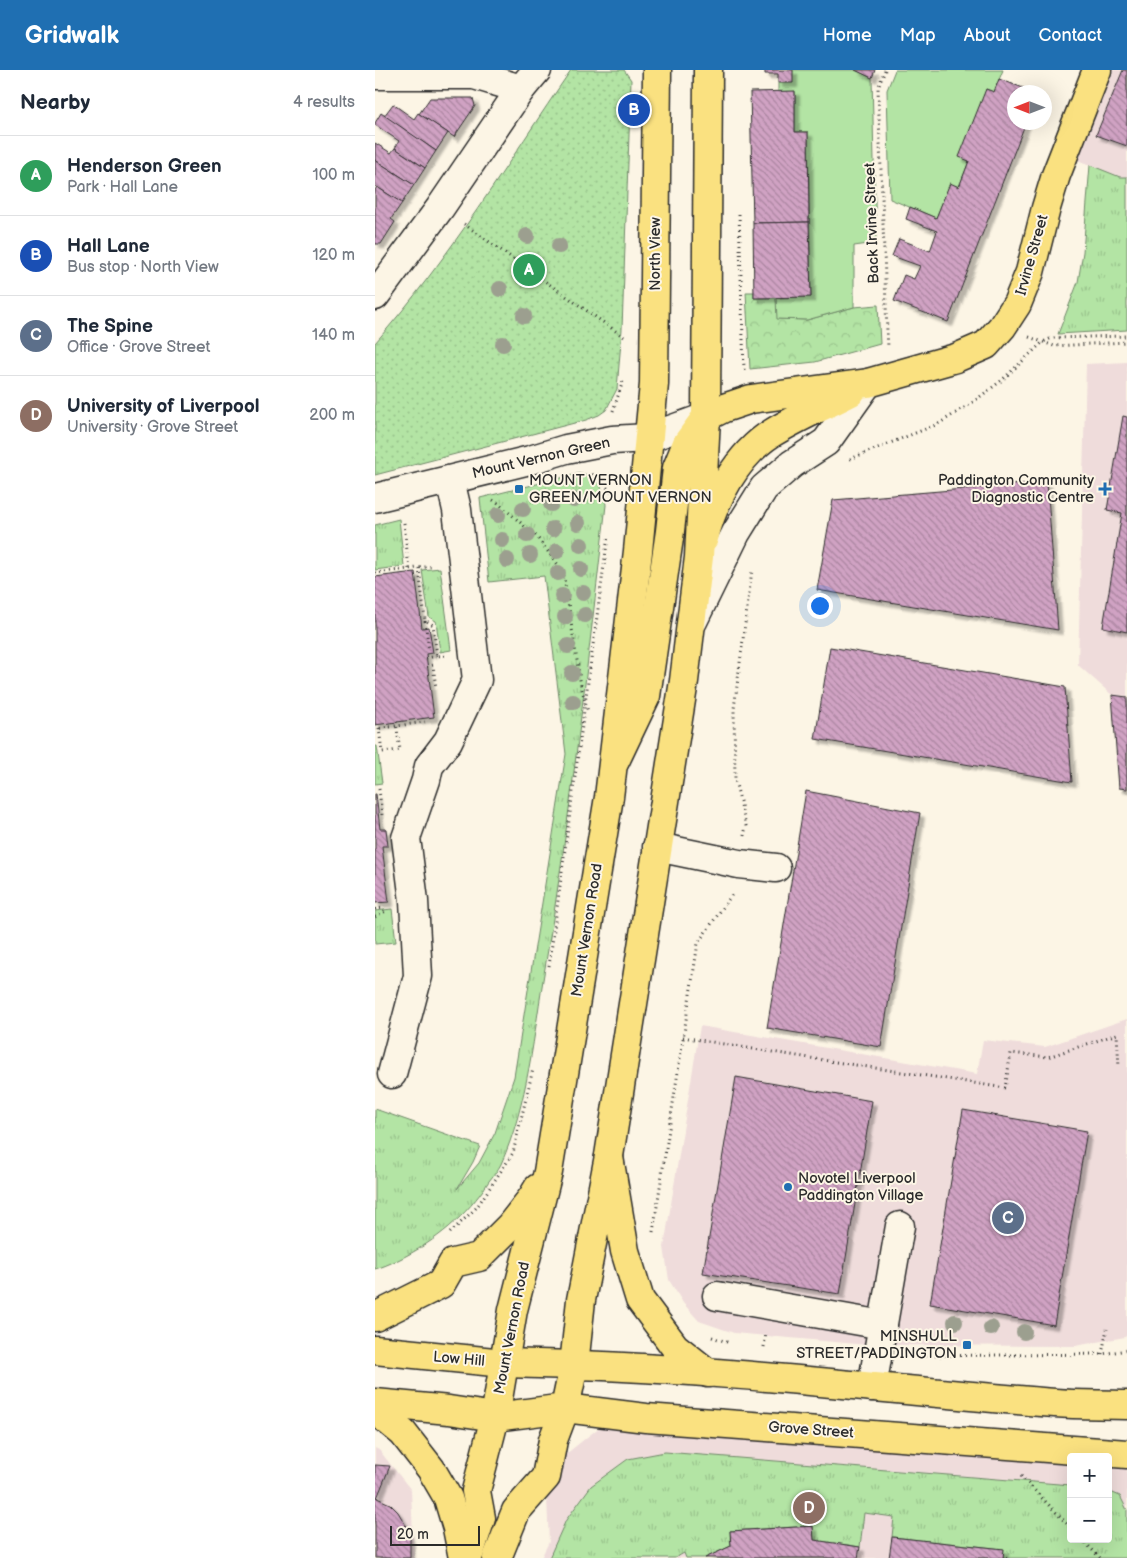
<!DOCTYPE html>
<html lang="en">
<head>
<meta charset="utf-8">
<style>
	:root { --surface:#fff; --page:#f6f6f7; --text:#1f2937; --muted:#747a83; --line:#e0e1e3; --accent:#1f6fb2 }
	body { margin:0; font-family:"Balsamiq Sans",sans-serif; background:var(--page); color:var(--text) }
	.controls { position:absolute; right:15px; bottom:15px; display:grid; overflow:hidden; border-radius:5px; box-shadow:0 5px 20px #0002 }
	.controls button { width:45px; height:45px; display:grid; place-items:center; padding:0; border:0; border-bottom:1px solid var(--line); background:var(--surface); color:var(--text); font:25px sans-serif }
	.compass { position:absolute; left:632px; top:15px; width:45px; height:45px; border-radius:50%; background:var(--surface); box-shadow:0 5px 20px #0002; rotate:270deg }
	.scale { position:absolute; left:15px; bottom:12px; width:90px; box-sizing:border-box; padding-left:5px; border:2px solid #2b2b2b; border-top:0; font-size:14px; line-height:18px; white-space:nowrap; color:#2b2b2b; -webkit-text-stroke:4px #fcf5e5; paint-order:stroke }
	.you { position:absolute; left:444px; top:535px; width:18px; height:18px; margin:-12px; border:4px solid #fff; border-radius:50%; background:#1a73e8; box-shadow:0 0 0 8px #1a73e833 }
	.badge { display:grid; place-items:center; width:32px; height:32px; border-radius:50%; background:var(--accent); color:#fff; font-size:16px; font-weight:700 }
	.pin { position:absolute; translate:-50% -50%; border:2px solid #fff; box-shadow:0 1px 5px #0006 }
	.list { margin:0; padding:0; list-style:none }
	h2 { display:flex; justify-content:space-between; align-items:center; height:65px; margin:0; padding:0 20px; font-size:21px }
	h2 small { font-size:16px; font-weight:400; color:var(--muted) }
	.list li { display:grid; grid-template-columns:32px 1fr auto; gap:15px; align-items:center; box-sizing:border-box; height:80px; padding:0 20px; border-top:1px solid var(--line) }
	.list b { display:block; font-size:19px; white-space:nowrap }
	.list p { margin:0; font-size:16px; white-space:nowrap; color:var(--muted) }
	.list em { font-size:16px; font-style:normal; color:var(--muted) }
	.map { position:relative; flex:none; width:752px; height:1488px; overflow:hidden }
	header { display:flex; align-items:center; gap:30px; box-sizing:border-box; height:70px; padding:0 25px; background:var(--accent); color:#fff }
	header strong { font-size:24px }
	nav { display:flex; gap:28px; margin-inline-start:auto; font-size:18px }
	main { display:flex }
	aside { flex:1; background:var(--surface) }
	.map>svg:first-child { display:block }
</style>
</head>
<body>
<header>
<strong>Gridwalk</strong>
<nav><a>Home</a><a>Map</a><a>About</a><a>Contact</a></nav>
</header>
<main>
<aside>
<h2>Nearby<small>4 results</small></h2>
<ul class="list">
<li><span class="badge" style="background:#2e9e5b">A</span><div><b>Henderson Green</b><p>Park · Hall Lane</p></div><em>100 m</em></li>
<li><span class="badge" style="background:#1a4fb4">B</span><div><b>Hall Lane</b><p>Bus stop · North View</p></div><em>120 m</em></li>
<li><span class="badge" style="background:#5c6f8a">C</span><div><b>The Spine</b><p>Office · Grove Street</p></div><em>140 m</em></li>
<li><span class="badge" style="background:#8d6e63">D</span><div><b>University of Liverpool</b><p>University · Grove Street</p></div><em>200 m</em></li>
</ul>
</aside>
<div class="map">
<svg width="752" height="1488" viewBox="0 0 752 1488">
	<defs>
		<pattern id="grass-tufts" width="24" height="20" patternUnits="userSpaceOnUse" patternTransform="scale(1.25)"><rect width="24" height="20" fill="#b3e4a4"/><path d="M3 7l-1-3M5 7V3M7 7l1-3M15 17l-1-3M17 17v-4M19 17l1-3" fill="none" stroke="#9ac48d"/></pattern>
		<pattern id="forest-crowns" width="20" height="18" patternUnits="userSpaceOnUse" patternTransform="scale(1.25)"><rect width="20" height="18" fill="#b3e4a4"/><path d="M2 6a3 3 0 1 1 6 0M12 15a3 3 0 1 1 6 0" fill="none" stroke="#9ac48d"/></pattern>
		<pattern id="park-dots" width="8" height="8" patternUnits="userSpaceOnUse" patternTransform="scale(1.25)"><rect width="8" height="8" fill="#b3e4a4"/><path d="M2 2h.1M6 6h.1" fill="none" stroke="#9ac48d" stroke-width="1.8" stroke-linecap="round"/></pattern>
		<pattern id="building-back-hatch" width="6" height="6" patternUnits="userSpaceOnUse" patternTransform="scale(1.25)"><rect width="6" height="6" fill="#d0a2c3"/><path d="M-1 5l2 2M0 0l6 6M5-1l2 2" fill="none" stroke="#a9849f"/></pattern>
		<filter id="shadow"><feDropShadow dx="4.5" dy="4.5" stdDeviation="1" flood-color="#0004"/></filter>
	</defs>
	<rect width="100%" height="100%" fill="#fcf5e5"/>
	<filter id="ink" filterUnits="userSpaceOnUse"><feTurbulence type="fractalNoise" baseFrequency=".02" numOctaves="2"/><feDisplacementMap in="SourceGraphic" scale="10" xChannelSelector="R" yChannelSelector="G"/><feConvolveMatrix kernelMatrix="1 2 1 2 8 2 1 2 1" color-interpolation-filters="sRGB"/></filter>
	<g filter="url(#ink)">
		<g fill="#efdcdb" fill-rule="evenodd">
			<path d="M733,0h19v108h-7l-47,-20z"/>
			<path d="M752,292v335l-15,-2 -34,-30 8,-301z"/>
			<path d="M752,949v316l-2,2 -50,9 -207,-1 -134,-12 -35,-12 -16,-18 -14,-23 -5,-33 36,-221 277,48 6,-34 62,7z"/>
			<path d="M231,1352l521,32v104h-586l8,-16 -3,-65 20,-23zM696,1387h37v82h-37z"/>
			<path d="M0,1378l4,2 32,40 3,68h-39z"/>
		</g>
		<g fill="url(#grass-tufts)" stroke="#6f8868">
			<path d="M715,95l30,12h7v153l-69,4 20,-52 5,-30z"/>
			<path d="M206,403c18,4 23,16 25,32 -18,154 -35,309 -61,463 -11,64 -17,136 -44,196 -3,6 -8,12 -12,17 -22,35 -54,61 -91,79 -7,3 -15,7 -23,9v-160l105,37 -7,16 -16,27 22,-26 16,-30 19,-56 52,-323 -22,-178 -55,6 -9,-84z"/>
			<path d="M24,449l5,47 -29,4v-45z"/>
			<path d="M65,498l11,82 -11,2 -4,-31 -7,-4 -7,-47z"/>
			<path d="M0,676h2l5,37 -7,1z"/>
			<path d="M17,839l4,33 -21,2v-33z"/>
			<path d="M290,1382l406,33v54h37v-48l12,5 7,14v48h-124v-9l-111,-12 2,-20 -30,-4 -4,34 -46,-7 -2,-14 -82,5 1,15 -26,12h-19l-2,-5 -9,5h-126l17,-38 25,-34 37,-27z"/>
		</g>
		<path fill="url(#forest-crowns)" stroke="#6f8868" d="M371,222h8v6h22l2,21 29,1 47,-13 24,-2 2,39 -65,18 -65,7z"/>
		<path fill="url(#park-dots)" stroke="#6f8868" d="M196,0h53l7,10 -9,249 -5,60 -11,21 -7,5 -13,5 -211,55v-132c74,-84 133,-181 196,-273z"/>
		<g fill="#b3e4a4" stroke="#6f8868">
			<path d="M418,0h62l17,8 4,165 -22,3v61l-47,13 -30,-1 -1,-21 35,-1 -3,-165h-13v-40h-17v-9z"/>
			<path d="M520,0h108l-9,22 -8,-3 -17,72 -10,26 -9,-3 -14,34 -46,-19 -3,-109z"/>
		</g>
		<g fill="url(#building-back-hatch)" stroke="#2b2b2b" filter="url(#shadow)">
			<path d="M390,0h28v13h-15v-9h-13z"/>
			<path d="M480,0h20l-3,8z"/>
			<path d="M748,0h4v76l-31,-11z"/>
			<path d="M624,9l35,13h-19v30h11l-78,200 -54,-21 10,-26 10,4 6,-13 -28,-10 7,-17 31,12 7,-20 -31,-12 4,-12 26,11 14,-35 9,4 10,-26 -10,-4 27,-68 8,3z"/>
			<path d="M420,21v41h13l1,90 -56,1 -3,-131z"/>
			<path d="M55,28h43l2,8 -21,31 -35,-23z"/>
			<path d="M18,34l21,15 4,-6 30,20 -12,18 -52,-35z"/>
			<path d="M6,43l55,38 -11,17 -30,-20 4,-7 -24,-16v-2z"/>
			<path d="M0,73l16,10 4,-5 30,20 -11,17 -39,-25z"/>
			<path d="M0,90l39,25 -12,18 -27,-17z"/>
			<path d="M2,117l25,16 -11,16 4,3 -14,22h-6v-54z"/>
			<path d="M434,152l2,75 -57,1 -1,-75z"/>
			<path d="M748,346l4,1v215l-24,-5 19,-114 -15,-3z"/>
			<path d="M672,412l11,148 -241,-40 16,-90z"/>
			<path d="M40,502l7,56 7,-1 4,26 -7,1 8,63 -59,8v-148z"/>
			<path d="M455,577l235,40 7,95 -257,-43z"/>
			<path d="M737,625l15,2v92l-8,-1z"/>
			<path d="M431,721l114,22 -39,234 -114,-19z"/>
			<path d="M0,724h1l4,35h6l2,17h-6l7,56 -14,1z"/>
			<path d="M361,1007l136,24 -32,193 -137,-21z"/>
			<path d="M588,1040l124,21 -33,194 -124,-21z"/>
			<path d="M0,1395l15,1 -13,32 13,6 8,8 7,12 5,16v18h-35z"/>
			<path d="M438,1456l1,14 46,7 -2,11h-153l26,-12 -1,-15z"/>
			<path d="M517,1467l112,12 -1,9h4h-118z"/>
		</g>
		<g fill="none" stroke-linecap="round" stroke-linejoin="round">
			<defs>
				<g id="minor">
					<path d="M0,5h99l47,14"/>
					<path d="M0,226l65,-88 81,-119 16,-19"/>
					<path d="M0,428l155,-38 36,-11 46,-9 36,-2 58,-21"/>
					<path d="M318,551l43,-88 28,-45 28,-24 34,-22 42,-59"/>
					<path d="M282,777l82,17 37,4"/>
					<path d="M17,1004l26,-98 -4,-75 -8,-63 20,-58 3,-14 19,-25 29,-61 -20,-170 -7,-30"/>
					<path d="M342,1226l166,29"/>
					<path d="M497,1317l28,-161"/>
				</g>
				<g id="major">
					<path d="M329,468c10,-39 33,-83 68,-105 24,-15 54,-28 79,-41"/>
					<path d="M240,691l31,-65 24,-165 7,-63 10,-25 19,-26 18,-9 27,-9 117,-16 88,-25 30,-13 16,-18 15,-23 13,-32 16,-64 10,-33 41,-105"/>
					<path d="M234,1087l16,94 15,49 35,47 33,26"/>
					<path d="M199,1295c161,5 321,26 481,38 24,2 48,1 72,2"/>
					<path d="M0,1340l28,23 28,36 17,29 9,30 6,30"/>
					<path d="M93,1488l13,-40 -5,-27 19,-74"/>
					<path d="M122,1488l19,-47 30,-34 7,-37 12,-32 81,10 481,36"/>
				</g>
				<g id="highway">
					<path d="M0,1247l66,-33 12,-21 26,-6 31,-31 22,-28 6,-10"/>
					<path d="M0,1280l129,13 70,2"/>
					<path d="M0,1333l74,7 46,7 70,-9 9,-43 7,-65 28,-144 75,-475 15,-124 7,-140 2,-347"/>
					<path d="M120,1347l18,-107 35,-138 61,-375 29,-246 16,-167 3,-314"/>
				</g>
			</defs>
			<use href="#minor" stroke="#2b2b2b" stroke-width="31"/>
			<use href="#major" stroke="#2b2b2b" stroke-width="31"/>
			<use href="#highway" stroke="#2b2b2b" stroke-width="31"/>
			<g stroke="#2b2b2b" stroke-width="3" stroke-dasharray="1 4" stroke-linecap="butt">
				<path d="M510,0l-7,18 9,244 1,14"/>
				<path d="M364,144l5,156"/>
				<path d="M89,154l160,113"/>
				<path d="M654,267l25,9 73,-4"/>
				<path d="M238,341l10,-30"/>
				<path d="M475,389l88,-35 31,-19 32,-24 42,-39 9,-4 75,-2"/>
				<path d="M217,404l21,19"/>
				<path d="M118,430l5,3 38,33 27,35 18,115 7,26"/>
				<path d="M29,453l5,46"/>
				<path d="M44,498l6,52 8,5 4,31 9,-1"/>
				<path d="M0,503l59,-7"/>
				<path d="M50,551l4,28"/>
				<path d="M51,588l11,-2"/>
				<path d="M52,596l6,-1 3,23"/>
				<path d="M4,658l3,24 18,-2"/>
				<path d="M0,659l50,-7"/>
				<path d="M4,719l3,26"/>
				<path d="M369,766l2,-10 -11,-46 -1,-71 18,-139"/>
				<path d="M0,839l9,-1"/>
				<path d="M0,847l11,-6"/>
				<path d="M174,896l59,-430"/>
				<path d="M308,967c107,19 215,34 322,51l6,-35 37,4 69,-23 2,33"/>
				<path d="M278,1162l45,-289 35,-50"/>
				<path d="M75,1163l27,-26 36,-54 20,-84"/>
				<path d="M337,1267l18,6"/>
				<path d="M389,1277l2,-14"/>
				<path d="M727,1284l5,-25"/>
				<path d="M530,1286l197,-2 25,-4"/>
				<path d="M646,1406l50,52"/>
				<path d="M707,1469l18,19"/>
			</g>
			<use href="#minor" stroke="#fcf5e5" stroke-width="28"/>
			<use href="#major" stroke="#fae180" stroke-width="28"/>
			<use href="#highway" stroke="#fae180" stroke-width="28"/>
			<path stroke="#2b2b2b" stroke-width="3" stroke-dasharray="1 4" stroke-linecap="butt" d="M21,652l4,28"/>
		</g>
		<g fill="#9c9f8f">
			<circle cx="152" cy="166" r="8"/>
			<circle cx="184" cy="176" r="8"/>
			<circle cx="125" cy="219" r="8"/>
			<circle cx="149" cy="246" r="8"/>
			<circle cx="128" cy="274" r="8"/>
			<circle cx="199" cy="430" r="8"/>
			<circle cx="176" cy="434" r="8"/>
			<circle cx="148" cy="439" r="8"/>
			<circle cx="123" cy="445" r="8"/>
			<circle cx="203" cy="453" r="8"/>
			<circle cx="178" cy="459" r="8"/>
			<circle cx="152" cy="465" r="8"/>
			<circle cx="127" cy="470" r="8"/>
			<circle cx="206" cy="475" r="8"/>
			<circle cx="182" cy="481" r="8"/>
			<circle cx="155" cy="485" r="8"/>
			<circle cx="132" cy="490" r="8"/>
			<circle cx="206" cy="499" r="8"/>
			<circle cx="183" cy="503" r="8"/>
			<circle cx="208" cy="523" r="8"/>
			<circle cx="187" cy="526" r="8"/>
			<circle cx="210" cy="545" r="8"/>
			<circle cx="190" cy="547" r="8"/>
			<circle cx="193" cy="576" r="8"/>
			<circle cx="197" cy="603" r="8"/>
			<circle cx="198" cy="632" r="8"/>
			<circle cx="580" cy="1252" r="8"/>
			<circle cx="616" cy="1258" r="8"/>
			<circle cx="649" cy="1262" r="8"/>
		</g>
	</g>
	<g fill="#1f6fb2" stroke="#fcf5e5" stroke-width="2">
		<rect x="139" y="414" width="10" height="10" rx="2.5"/>
		<path d="M727.5 411.5h5v5h5v5h-5v5h-5v-5h-5v-5h5z"/>
		<circle cx="413" cy="1117" r="5"/>
		<rect x="587" y="1270" width="10" height="10" rx="2.5"/>
	</g>
	<g text-anchor="middle" dominant-baseline="central" stroke-width="4" stroke-linejoin="round" paint-order="stroke">
		<g font-size="15" fill="#2b2b2b" stroke="#fcf5e5">
			<text transform="translate(497 153) rotate(-92)">Back Irvine Street</text>
			<text transform="translate(280 184) rotate(-90)">North View</text>
			<text transform="translate(657 185) rotate(-74)">Irvine Street</text>
			<text transform="translate(166 388) rotate(-13)">Mount Vernon Green</text>
			<text transform="translate(212 860) rotate(-81)">Mount Vernon Road</text>
			<text transform="translate(137 1258) rotate(-79)">Mount Vernon Road</text>
			<text transform="translate(84 1289) rotate(5)">Low Hill</text>
			<text transform="translate(436 1360) rotate(4)">Grove Street</text>
		</g>
		<g font-size="15" fill="#2b2b2b" stroke="#fcf5e5" text-anchor="start">
			<text x="154" y="410">MOUNT VERNON<tspan x="154" dy="17">GREEN/MOUNT VERNON</tspan></text>
			<text x="719" y="410" text-anchor="end">Paddington Community<tspan x="719" dy="17">Diagnostic Centre</tspan></text>
			<text x="423" y="1108">Novotel Liverpool<tspan x="423" dy="17">Paddington Village</tspan></text>
			<text x="582" y="1266" text-anchor="end">MINSHULL<tspan x="582" dy="17">STREET/PADDINGTON</tspan></text>
		</g>
	</g>
</svg>
<div class="controls">
<button>+</button>
<button>−</button>
</div>
<svg class="compass" viewBox="-18 -18 36 36"><path d="M0-13l5 13h-10z" fill="#e53935"/><path d="M0 13l5-13h-10z" fill="#747a83"/></svg>
<div class="scale">20 m</div>
<div class="you"></div>
<div class="pin badge" style="left:154px;top:200px;background:#2e9e5b">A</div>
<div class="pin badge" style="left:259px;top:40px;background:#1a4fb4">B</div>
<div class="pin badge" style="left:633px;top:1148px;background:#5c6f8a">C</div>
<div class="pin badge" style="left:434px;top:1438px;background:#8d6e63">D</div>
</div>
</main>
</body>
</html>
